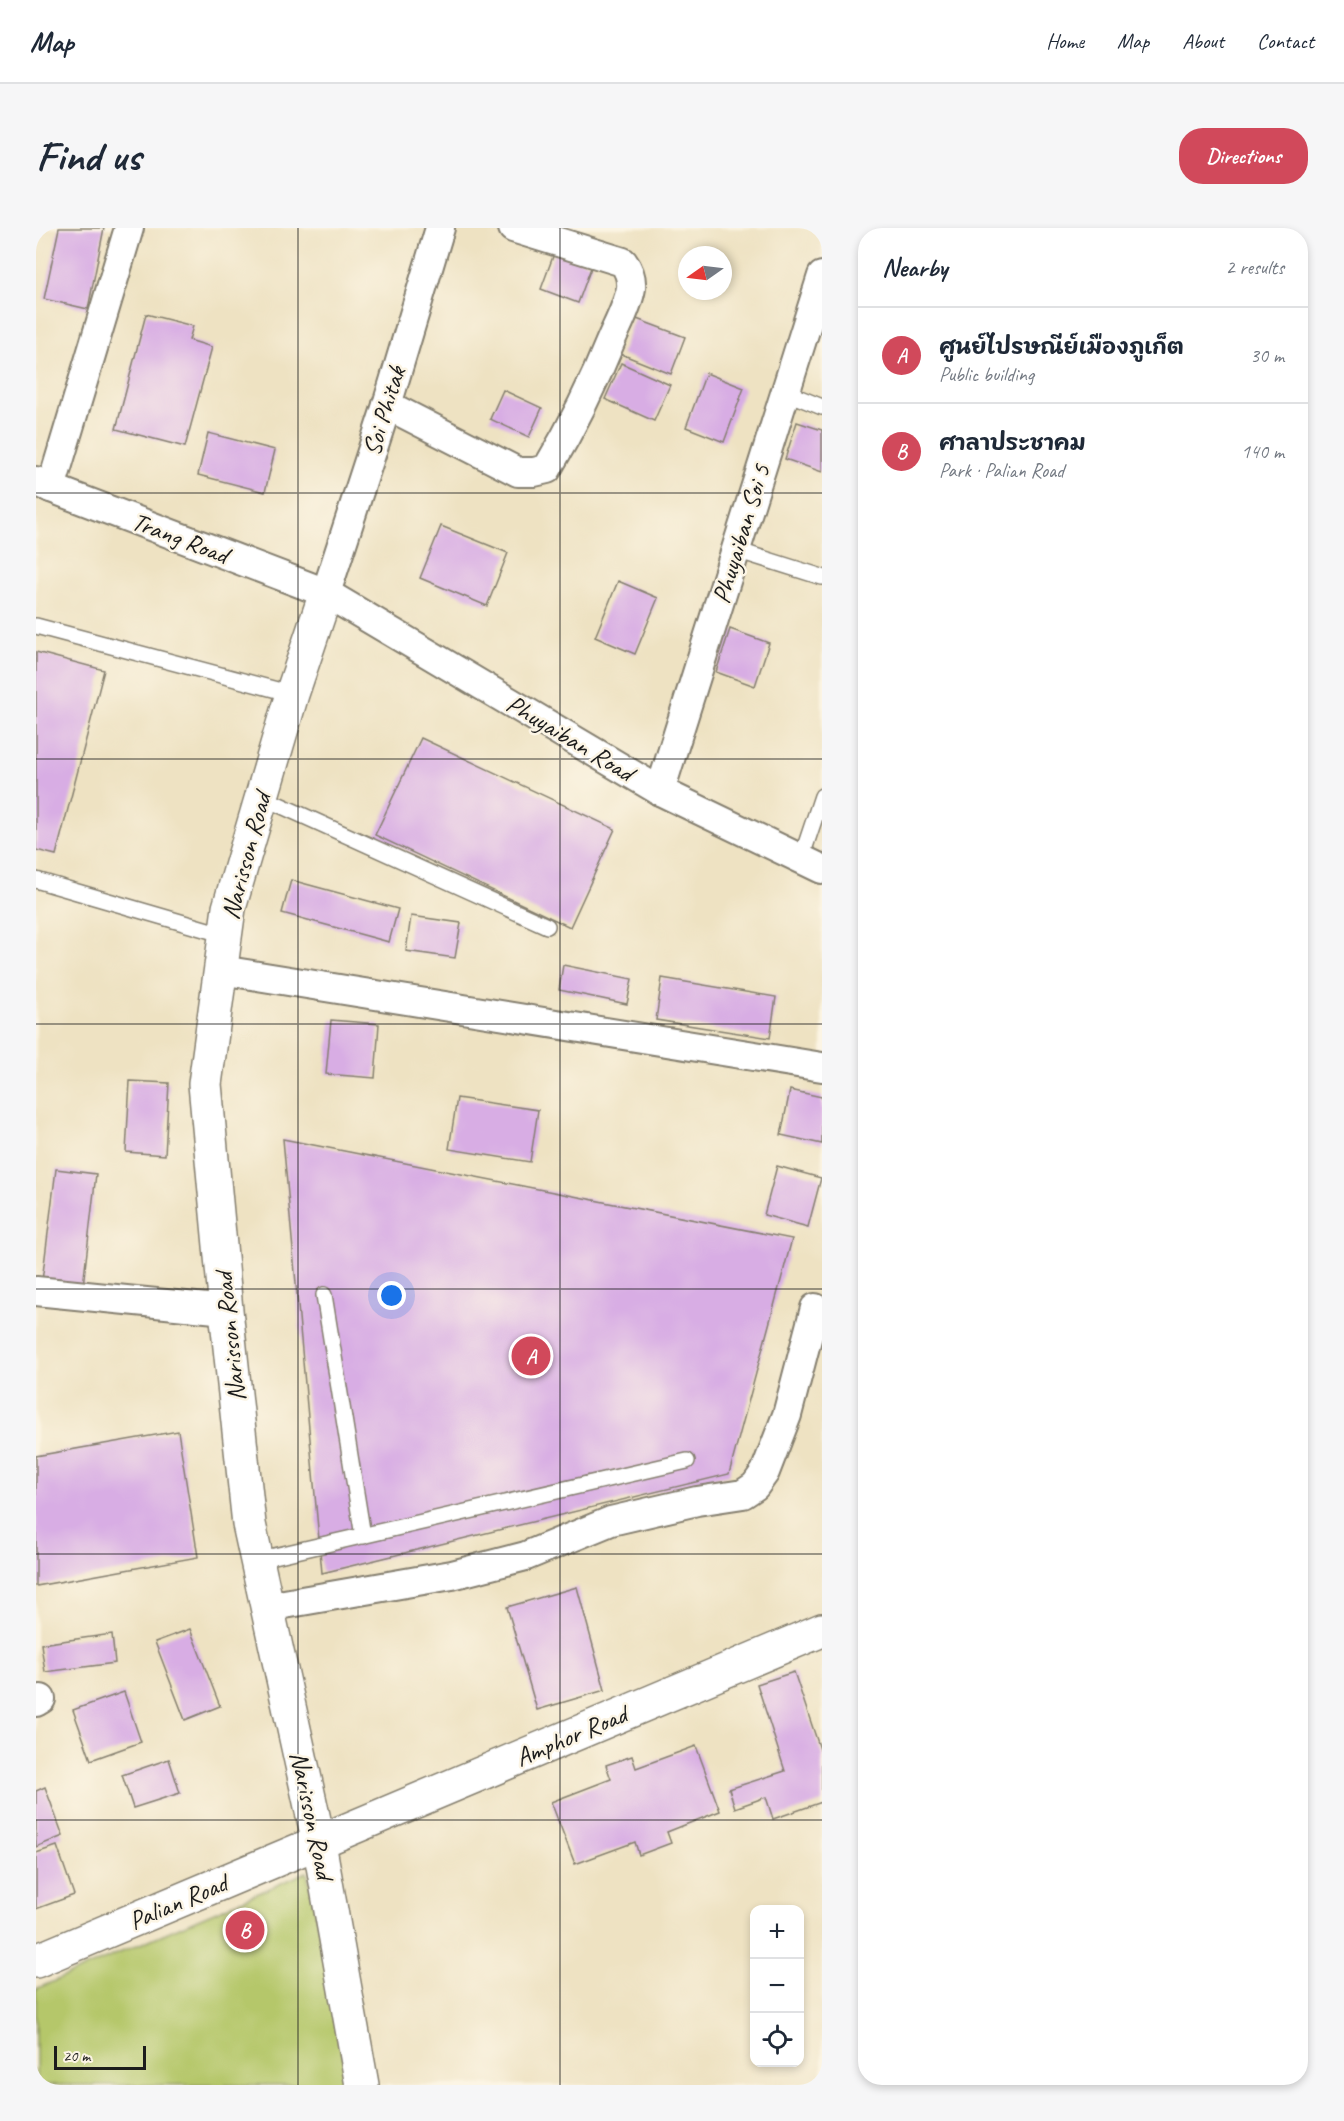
<!DOCTYPE html>
<html lang="en">
<head>
<meta charset="utf-8">
<style>
	:root { --surface:#fff; --page:#f6f6f7; --text:#1f2937; --muted:#747a83; --line:#e0e1e3; --accent:#d1495b }
	body { margin:0; font-family:Caveat,"Playpen Sans Thai",sans-serif; background:var(--page); color:var(--text) }
	.controls { position:absolute; right:18px; bottom:18px; display:grid; overflow:hidden; border-radius:12px; box-shadow:0 3px 9px #0003 }
	.controls button { width:54px; height:54px; display:grid; place-items:center; padding:0; border:0; border-bottom:2px solid var(--line); background:var(--surface); color:var(--text); font:30px sans-serif }
	.compass { position:absolute; left:642px; top:18px; width:54px; height:54px; border-radius:50%; background:var(--surface); box-shadow:0 3px 9px #0003; rotate:256deg }
	.scale { position:absolute; left:18px; bottom:15px; width:92px; box-sizing:border-box; padding-left:6px; border:3px solid #1c1c1c; border-top:0; font-size:16px; line-height:21px; white-space:nowrap; color:#1c1c1c; -webkit-text-stroke:4px #fcf5e5; paint-order:stroke }
	.you { position:absolute; left:356px; top:1068px; width:21px; height:21px; margin:-15px; border:4px solid #fff; border-radius:50%; background:#1a73e8; box-shadow:0 0 0 9px #1a73e833 }
	.badge { display:grid; place-items:center; width:39px; height:39px; border-radius:50%; background:var(--accent); color:#fff; font-size:20px; font-weight:700 }
	.pin { position:absolute; translate:-50% -50%; border:3px solid #fff; box-shadow:0 2px 6px #0006 }
	.list { margin:0; padding:0; list-style:none }
	h2 { display:flex; justify-content:space-between; align-items:center; height:78px; margin:0; padding:0 24px; font-size:26px }
	h2 small { font-size:20px; font-weight:400; color:var(--muted) }
	.list li { display:grid; grid-template-columns:39px 1fr auto; gap:18px; align-items:center; box-sizing:border-box; height:96px; padding:0 24px; border-top:2px solid var(--line) }
	.list b { display:block; font-size:22px; white-space:nowrap }
	.list p { margin:0; font-size:20px; white-space:nowrap; color:var(--muted) }
	.list em { font-size:20px; font-style:normal; color:var(--muted) }
	.icon { flex:none; width:33px; height:33px; fill:none; stroke:currentColor; stroke-width:2; stroke-linecap:round; stroke-linejoin:round }
	.map { position:relative; flex:none; width:786px; height:1857px; overflow:hidden; border-radius:24px }
	header { display:flex; align-items:center; gap:36px; box-sizing:border-box; height:84px; padding:0 30px; background:var(--surface); border-bottom:2px solid var(--line) }
	header strong { font-size:28px }
	nav { display:flex; gap:33px; margin-inline-start:auto; font-size:21px }
	.intro { display:flex; align-items:center; justify-content:space-between; box-sizing:border-box; height:144px; padding:0 36px }
	h1 { margin:0; font-size:42px }
	.button { padding:15px 27px; border-radius:24px; background:var(--accent); color:#fff; font-size:21px; font-weight:700 }
	main { display:flex; gap:36px; padding:0 36px }
	aside { flex:1; background:var(--surface); border-radius:24px; box-shadow:0 3px 9px #0003 }
	.map>svg:first-child { display:block }
</style>
</head>
<body>
<header>
<strong>Map</strong>
<nav><a>Home</a><a>Map</a><a>About</a><a>Contact</a></nav>
</header>
<div class="intro"><h1>Find us</h1><a class="button">Directions</a></div>
<main>
<div class="map">
<svg width="786" height="1857" viewBox="0 0 786 1857">
	<rect width="100%" height="100%" fill="#fcf5e5"/>
	<filter id="ink" filterUnits="userSpaceOnUse"><feTurbulence type="fractalNoise" baseFrequency=".0167" numOctaves="2"/><feDisplacementMap in="SourceGraphic" scale="12" xChannelSelector="R" yChannelSelector="G"/><feConvolveMatrix kernelMatrix="1 2 1 2 8 2 1 2 1" color-interpolation-filters="sRGB"/></filter>
	<filter id="wash" filterUnits="userSpaceOnUse"><feTurbulence type="fractalNoise" baseFrequency=".008" numOctaves="4" result="noise"/><feDisplacementMap in="SourceGraphic" scale="24" xChannelSelector="R" yChannelSelector="G"/><feGaussianBlur stdDeviation="1.35" result="paint"/><feColorMatrix in="noise" values="0 0 0 0 0 0 0 0 0 0 0 0 0 0 0 0 0 1.4 0 .05"/><feComposite in="paint" operator="in"/></filter>
	<g filter="url(#wash)">
		<rect width="100%" height="100%" fill="#eee2c2"/>
		<path fill="#b5c76a" stroke="#687243" stroke-width="1.5" d="M271,1644l42,213h-313v-96z"/>
		<g id="blocks">
			<g fill="#d8ade4">
				<path d="M23,0h45l-16,81 -44,-10z"/>
				<path d="M519,23l37,14 -14,38 -37,-14z"/>
				<path d="M110,86l47,12 -4,14 23,7 -27,100 -69,-18z"/>
				<path d="M598,90l51,19 -14,37 -50,-20z"/>
				<path d="M585,135l49,22 -16,36 -49,-22z"/>
				<path d="M670,145l38,15 -20,54 -38,-15z"/>
				<path d="M467,162l39,18 -13,29 -39,-18z"/>
				<path d="M761,194l25,8v42l-37,-13z"/>
				<path d="M172,205l67,17 -10,42 -67,-17z"/>
				<path d="M405,298l67,27 -21,53 -67,-28z"/>
				<path d="M582,353l40,17 -23,56 -40,-17z"/>
				<path d="M694,401l39,14 -14,43 -39,-14z"/>
				<path d="M0,424l68,18 -48,185 -20,-5z"/>
				<path d="M385,510l194,91 -45,98 -195,-92z"/>
				<path d="M255,652l107,29 -9,33 -107,-29z"/>
				<path d="M375,688l50,7 -6,35 -49,-7z"/>
				<path d="M527,737l69,14 -5,25 -68,-14z"/>
				<path d="M626,750l114,19 -6,41 -114,-18z"/>
				<path d="M295,792l48,4 -4,54 -49,-4z"/>
				<path d="M94,853l39,2 -4,72 -39,-3z"/>
				<path d="M754,862l32,7v47l-41,-9z"/>
				<path d="M421,870l81,12 -8,52 -81,-13z"/>
				<path d="M247,911l509,100 -63,235 -407,99z"/>
				<path d="M741,938l44,12 -13,49 -44,-12z"/>
				<path d="M20,941l40,5 -13,112 -41,-5z"/>
				<path d="M142,1203l20,126 -162,29v-130z"/>
				<path d="M541,1359l28,103 -68,20 -30,-103z"/>
				<path d="M154,1401l30,77 -35,14 -30,-78z"/>
				<path d="M76,1406l3,29 -70,9 -4,-28z"/>
				<path d="M758,1444l28,83v47l-49,17 -7,-22 -31,11 -6,-19 56,-18 -28,-87z"/>
				<path d="M88,1464l17,50 -50,18 -18,-50z"/>
				<path d="M660,1518l24,65 -53,21 4,11 -32,12 -4,-13 -60,22 -24,-62 60,-23 -5,-14 26,-9 4,12z"/>
				<path d="M133,1531l11,34 -47,15 -11,-33z"/>
				<path d="M9,1559l18,49 -27,11v-56z"/>
				<path d="M21,1618l17,49 -38,14v-56z"/>
			</g>
		</g>
	</g>
	<g filter="url(#ink)">
		<use href="#blocks" fill-opacity="0" stroke="#857f6f" stroke-width="1.5"/>
		<g fill="none" stroke-linecap="round" stroke-linejoin="round">
			<defs>
				<g id="service">
					<path d="M749,164l37,15"/>
					<path d="M700,322l86,27"/>
					<path d="M0,398l256,68"/>
					<path d="M226,569l285,129"/>
					<path d="M765,631l21,-63"/>
					<path d="M0,652l189,55"/>
					<path d="M288,1067l39,241"/>
					<path d="M221,1332l430,-99"/>
				</g>
				<g id="minor">
					<path d="M351,177l131,67h16l13,-3c25,-42 46,-84 64,-129 7,-16 17,-34 20,-52 1,-10 -2,-18 -8,-26l-110,-34"/>
					<path d="M0,253l15,7 275,105 334,198 162,78"/>
					<path d="M15,260l78,-260"/>
					<path d="M290,365l61,-188 53,-177"/>
					<path d="M624,563l162,-515"/>
					<path d="M185,742l601,97"/>
					<path d="M0,1063l190,19"/>
					<path d="M231,1379l185,-32 74,-19 85,-35 86,-20 46,-7 12,-8 10,-14 22,-57 28,-107"/>
					<path d="M0,1474l5,-3"/>
				</g>
				<g id="tertiary">
					<path d="M290,365l-34,101 -63,214 -24,176 21,226 23,214 70,319 43,242"/>
					<path d="M0,1733l786,-331"/>
				</g>
			</defs>
			<use href="#service" stroke="#857f6f" stroke-width="18"/>
			<use href="#minor" stroke="#857f6f" stroke-width="32"/>
			<use href="#tertiary" stroke="#857f6f" stroke-width="36"/>
			<use href="#service" stroke="#fff" stroke-width="15"/>
			<use href="#minor" stroke="#fff" stroke-width="28"/>
			<use href="#tertiary" stroke="#fff" stroke-width="33"/>
		</g>
	</g>
	<path fill="none" stroke="#1c1c1c" stroke-width="1.5" stroke-opacity="0.55" d="M262,0v1857M524,0v1857M0,265h786M0,531h786M0,796h786M0,1061h786M0,1326h786M0,1592h786"/>
	<g text-anchor="middle" dominant-baseline="central" stroke-width="5" stroke-linejoin="round" paint-order="stroke">
		<g font-size="26" fill="#1c1c1c" stroke="#fcf5e5">
			<text transform="translate(348 183) rotate(-73)">Soi Phitak</text>
			<text transform="translate(705 306) rotate(-73)">Phuyaiban Soi 5</text>
			<text transform="translate(144 310) rotate(21)">Trang Road</text>
			<text transform="translate(534 510) rotate(31)">Phuyaiban Road</text>
			<text transform="translate(210 628) rotate(-75)">Narisson Road</text>
			<text transform="translate(194 1109) rotate(-96)">Narisson Road</text>
			<text transform="translate(535 1508) rotate(-23)">Amphor Road</text>
			<text transform="translate(276 1587) rotate(78)">Narisson Road</text>
			<text transform="translate(142 1674) rotate(-23)">Palian Road</text>
		</g>
	</g>
</svg>
<div class="controls">
<button>+</button>
<button>−</button>
<button><svg class="icon" aria-label="locate" viewBox="0 0 24 24"><circle cx="12" cy="12" r="6"/><path d="M12 2v4M12 18v4M2 12h4M18 12h4"/></svg></button>
</div>
<svg class="compass" viewBox="-18 -18 36 36"><path d="M0-13l5 13h-10z" fill="#e53935"/><path d="M0 13l5-13h-10z" fill="#747a83"/></svg>
<div class="scale">20 m</div>
<div class="you"></div>
<div class="pin badge" style="left:495px;top:1128px">A</div>
<div class="pin badge" style="left:209px;top:1702px">B</div>
</div>
<aside>
<h2>Nearby<small>2 results</small></h2>
<ul class="list">
<li><span class="badge">A</span><div><b>ศูนย์ไปรษณีย์เมืองภูเก็ต</b><p>Public building</p></div><em>30 m</em></li>
<li><span class="badge">B</span><div><b>ศาลาประชาคม</b><p>Park · Palian Road</p></div><em>140 m</em></li>
</ul>
</aside>
</main>
</body>
</html>
